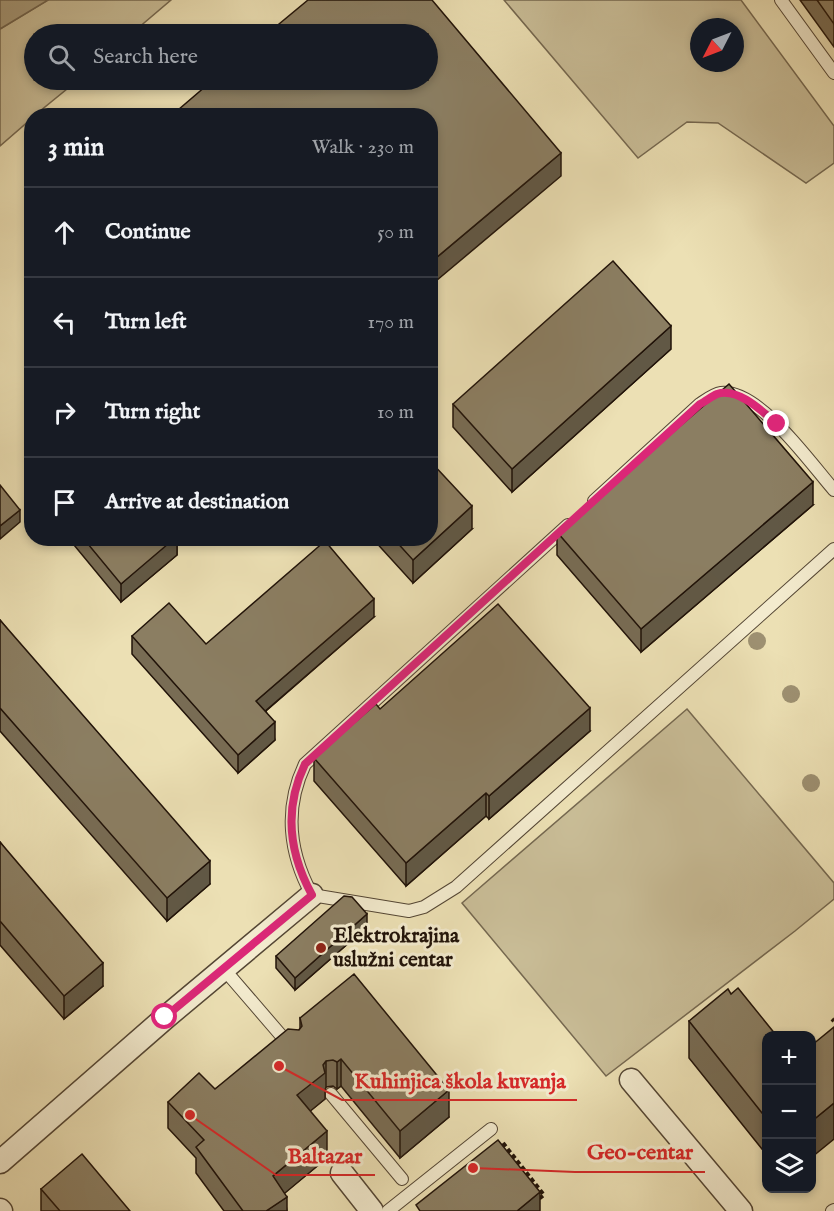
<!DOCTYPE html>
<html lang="en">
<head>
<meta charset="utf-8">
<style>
	:root { --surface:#171b24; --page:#20242c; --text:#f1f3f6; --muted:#9ea1a6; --line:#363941 }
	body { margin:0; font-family:"IM FELL English",serif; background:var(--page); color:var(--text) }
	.controls { position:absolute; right:18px; bottom:18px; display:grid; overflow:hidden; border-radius:12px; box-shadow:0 3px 9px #0003 }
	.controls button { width:54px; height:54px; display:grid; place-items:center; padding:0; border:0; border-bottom:2px solid var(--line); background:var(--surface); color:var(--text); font:30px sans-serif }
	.compass { position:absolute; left:690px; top:18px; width:54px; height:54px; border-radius:50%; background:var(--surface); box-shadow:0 3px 9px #0003; rotate:228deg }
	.stop { position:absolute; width:18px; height:18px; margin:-14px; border:4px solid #db2777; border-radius:50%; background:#fff }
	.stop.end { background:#db2777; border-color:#fff; box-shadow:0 2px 6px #0008 }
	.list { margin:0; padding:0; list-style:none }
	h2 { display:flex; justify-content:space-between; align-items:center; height:78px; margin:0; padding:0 24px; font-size:26px }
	h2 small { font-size:20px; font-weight:400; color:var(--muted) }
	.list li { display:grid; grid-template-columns:39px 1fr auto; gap:18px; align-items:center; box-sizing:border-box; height:90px; padding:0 24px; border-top:2px solid var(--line) }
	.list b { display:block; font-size:22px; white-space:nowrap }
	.list em { font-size:20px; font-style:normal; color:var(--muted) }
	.icon { flex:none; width:33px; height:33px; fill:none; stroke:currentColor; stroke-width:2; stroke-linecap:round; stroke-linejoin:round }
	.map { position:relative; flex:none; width:834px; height:1211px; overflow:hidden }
	.search { position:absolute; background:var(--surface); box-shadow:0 3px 9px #0003; left:24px; top:24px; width:414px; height:66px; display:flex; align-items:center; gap:15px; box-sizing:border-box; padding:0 21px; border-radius:33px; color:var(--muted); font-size:22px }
	.panel { position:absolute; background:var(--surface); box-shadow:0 3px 9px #0003; left:24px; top:108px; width:414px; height:438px; border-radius:24px }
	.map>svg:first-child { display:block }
</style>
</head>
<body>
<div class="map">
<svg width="834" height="1211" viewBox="0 0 834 1211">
	<rect width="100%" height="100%" fill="#ece0b4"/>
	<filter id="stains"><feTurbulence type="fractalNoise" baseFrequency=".00333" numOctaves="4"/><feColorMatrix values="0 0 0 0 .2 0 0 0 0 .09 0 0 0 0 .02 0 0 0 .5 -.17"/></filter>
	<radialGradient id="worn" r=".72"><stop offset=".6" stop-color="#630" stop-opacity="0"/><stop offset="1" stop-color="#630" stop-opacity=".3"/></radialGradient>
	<g fill="#c9bd97" stroke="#756850" stroke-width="1.5" fill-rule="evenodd">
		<path d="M48,0h123l-40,34h-97v46h44l-43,35 -3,1 -1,3 -31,27v-117z"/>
		<path d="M504,0h237l93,126v37l-28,20 -88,-60 -31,-1 -49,36zM699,27h36v36h-36z"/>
		<path d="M687,709l147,174v16l-39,32 -189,145 -144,-173z"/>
	</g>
	<path fill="#a79a7a" stroke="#71644d" stroke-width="1.5" d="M0,0h48l-48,29z"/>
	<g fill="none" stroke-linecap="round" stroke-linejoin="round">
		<defs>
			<g id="service">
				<path d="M781,0l53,73"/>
				<path d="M594,501l106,-97c6,-4 14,-10 21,-11 38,-4 90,71 113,97"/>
				<path d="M568,525l-263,239c-21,44 -16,89 7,131l97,16 15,-4 32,-20 378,-338"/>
				<path d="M223,968l68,79"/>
				<path d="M331,1094l71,85"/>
				<path d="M388,1211l103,-82"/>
				<path d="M832,1211l2,-1"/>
			</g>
			<g id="minor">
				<path d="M631,1080l110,131"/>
				<path d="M0,1162l165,-144 147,-123"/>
				<path d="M342,1173l30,38"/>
				<path d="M0,1210l1,1"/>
			</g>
		</defs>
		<use href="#service" stroke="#544634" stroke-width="14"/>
		<use href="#minor" stroke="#544634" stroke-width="25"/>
		<g stroke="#211309" stroke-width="4" stroke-dasharray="4.5 3" stroke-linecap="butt">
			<path d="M832,1019l2,2"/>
			<path d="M503,1143l41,52 -8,6"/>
		</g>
		<use href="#service" stroke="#f3ebce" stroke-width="12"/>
		<use href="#minor" stroke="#f3ebce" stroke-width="22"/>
	</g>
	<g fill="#9d9071">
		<circle cx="757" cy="641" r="9"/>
		<circle cx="791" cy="694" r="9"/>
		<circle cx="811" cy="783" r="9"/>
	</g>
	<g fill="#786c54" stroke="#211309" stroke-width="1.5">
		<path d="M800,0h34v47z"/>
		<path d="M671,349l-159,143 -59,-65v-23z"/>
		<path d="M813,505l-172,147 -84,-97v-23z"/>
		<path d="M472,529l-59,54 -41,-45h58z"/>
		<path d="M74,538h110l-7,6v11l-56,47 -47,-57z"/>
		<path d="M374,617l-108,94 9,29 -37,33 -106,-119v-18l74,8z"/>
		<path d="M0,620l210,264 -43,37 -167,-190z"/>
		<path d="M380,709l210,22 -101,88 -3,-3 -80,70 -92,-105v-23z"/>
		<path d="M0,842l103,144 -39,33 -64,-74z"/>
		<path d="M367,927l-72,63 -19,-22v-12z"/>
		<path d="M300,1018l149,99 -49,41 -59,-72 -4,3 -4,-3 -7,1 -1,3v9l-15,12 17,47 -43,35 3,18h-63l-28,-38v-15l-28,-30v-26l47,-13 84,-59 1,-2z"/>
		<path d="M689,1021l77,14v119l-77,-96z"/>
		<path d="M41,1189l89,22h-89z"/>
	</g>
	<g fill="#615845" stroke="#211309" stroke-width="1.5">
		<path d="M561,153v23l-131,110v-23z"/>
		<path d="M671,326v23l-159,143v-23z"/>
		<path d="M813,482v23l-172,147v-23z"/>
		<path d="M472,506v23l-59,54v-23z"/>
		<path d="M20,510v12l-20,17v-13z"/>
		<path d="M172,538h12l-7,6v11l-56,47v-18z"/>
		<path d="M374,599v18l-118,102v-18z"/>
		<path d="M590,708v23l-101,88v-23z"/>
		<path d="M275,722v18l-37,33v-18z"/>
		<path d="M486,793v23l-80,70v-23z"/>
		<path d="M210,861v23l-43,37v-23z"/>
		<path d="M367,914v13l-72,63v-12z"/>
		<path d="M103,963v23l-39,33v-23z"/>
		<path d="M341,1059v27l-4,3v-27z"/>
		<path d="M326,1061v26l-1,3v9l-28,23v-27z"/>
		<path d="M449,1090v27l-49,41v-27z"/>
		<path d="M834,1103v36l-22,18v-36z"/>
		<path d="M327,1131v27l-54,45v-27z"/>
		<path d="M540,1192v19h-23z"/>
		<path d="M287,1197v14h-21z"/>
	</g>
	<g fill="#8b7e62" stroke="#211309" stroke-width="1.5">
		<path d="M308,0h124l129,153 -131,110v-147h-259l42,-36h215v-46h-161z"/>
		<path d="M817,0h17v24z"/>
		<path d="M613,261l58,65 -159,143 -59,-65z"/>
		<path d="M729,384l84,98 -172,147 -84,-97z"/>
		<path d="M430,461l42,45 -59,54 -20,-22h37z"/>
		<path d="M0,485l20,25 -20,16z"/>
		<path d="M83,538h92l-54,46z"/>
		<path d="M325,541l49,58 -118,102 19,21 -37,33 -106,-119 37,-33 37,41z"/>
		<path d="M498,604l92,104 -101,88 -3,-3 -80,70 -92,-105 62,-54 4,5z"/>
		<path d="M0,620l210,241 -43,37 -167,-190z"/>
		<path d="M0,842l103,121 -39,33 -64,-75z"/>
		<path d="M344,896l8,1 15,17 -72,64 -19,-22z"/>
		<path d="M354,974l95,116 -49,41 -59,-72 -4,3 -4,-2 -7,1 -3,4 2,8 -28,22 30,36 -54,45 14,21 -21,14h-23l-47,-64 8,-7 -36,-38 31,-29 16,16 73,-60 11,1 3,-4 -2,-8z"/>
		<path d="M738,988l38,47h-10v83l-77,-97 39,-32 3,5z"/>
		<path d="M834,1027v76l-22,18v-76z"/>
		<path d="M498,1140l42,52 -23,19h-97l-4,-6z"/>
		<path d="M82,1154l48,57h-70l-19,-22z"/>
	</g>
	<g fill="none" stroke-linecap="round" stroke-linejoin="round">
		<path stroke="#db2777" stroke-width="8" d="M165,1017l147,-122c-23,-42 -28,-87 -7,-131l395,-360c6,-3 12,-8 17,-10 21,-7 46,18 60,30"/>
	</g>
	<circle fill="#8f2418" stroke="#f3ebce" stroke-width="2" cx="321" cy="948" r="6"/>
	<g text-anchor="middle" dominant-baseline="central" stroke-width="6" stroke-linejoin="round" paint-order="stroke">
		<g font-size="21" font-weight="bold" fill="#211309" stroke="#f3ebce" text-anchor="start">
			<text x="333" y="936">Elektrokrajina<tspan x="333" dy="24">uslužni centar</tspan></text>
		</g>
	</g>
	<path fill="none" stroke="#d62828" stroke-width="2" d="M279 1066L342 1100H577M473 1168L575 1172H705M190 1115L276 1175H375"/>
	<g fill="#d62828" stroke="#f3ebce" stroke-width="2">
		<circle cx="279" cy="1066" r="6"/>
		<circle cx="473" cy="1168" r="6"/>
		<circle cx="190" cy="1115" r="6"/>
	</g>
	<g font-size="22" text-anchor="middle" font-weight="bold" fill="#d62828" stroke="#f3ebce" stroke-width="6" stroke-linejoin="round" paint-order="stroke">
		<text x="460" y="1088">Kuhinjica škola kuvanja</text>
		<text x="640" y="1159">Geo-centar</text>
		<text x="325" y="1163">Baltazar</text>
	</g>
	<rect width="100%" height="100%" filter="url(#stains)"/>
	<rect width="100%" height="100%" fill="url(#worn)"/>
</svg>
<div class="controls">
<button>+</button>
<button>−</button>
<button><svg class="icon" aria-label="layers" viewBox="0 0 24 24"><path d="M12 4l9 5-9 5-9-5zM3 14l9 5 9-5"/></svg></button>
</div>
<svg class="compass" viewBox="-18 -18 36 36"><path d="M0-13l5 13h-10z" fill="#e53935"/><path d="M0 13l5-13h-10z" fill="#9ea1a6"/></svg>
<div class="stop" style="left:165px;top:1017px"></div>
<div class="stop end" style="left:777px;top:424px"></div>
<div class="search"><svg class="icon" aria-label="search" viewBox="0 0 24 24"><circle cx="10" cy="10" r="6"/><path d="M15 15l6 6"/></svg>Search here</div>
<section class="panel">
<h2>3 min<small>Walk · 230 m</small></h2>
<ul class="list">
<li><svg class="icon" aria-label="ahead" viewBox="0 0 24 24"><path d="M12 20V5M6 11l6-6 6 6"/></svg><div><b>Continue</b></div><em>50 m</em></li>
<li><svg class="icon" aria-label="left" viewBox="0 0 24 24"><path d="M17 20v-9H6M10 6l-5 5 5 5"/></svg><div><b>Turn left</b></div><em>170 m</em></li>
<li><svg class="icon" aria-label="right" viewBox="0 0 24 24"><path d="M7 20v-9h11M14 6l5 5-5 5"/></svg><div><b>Turn right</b></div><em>10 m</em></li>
<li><svg class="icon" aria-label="arrive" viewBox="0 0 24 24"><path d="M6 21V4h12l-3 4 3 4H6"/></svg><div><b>Arrive at destination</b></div></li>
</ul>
</section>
</div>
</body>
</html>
